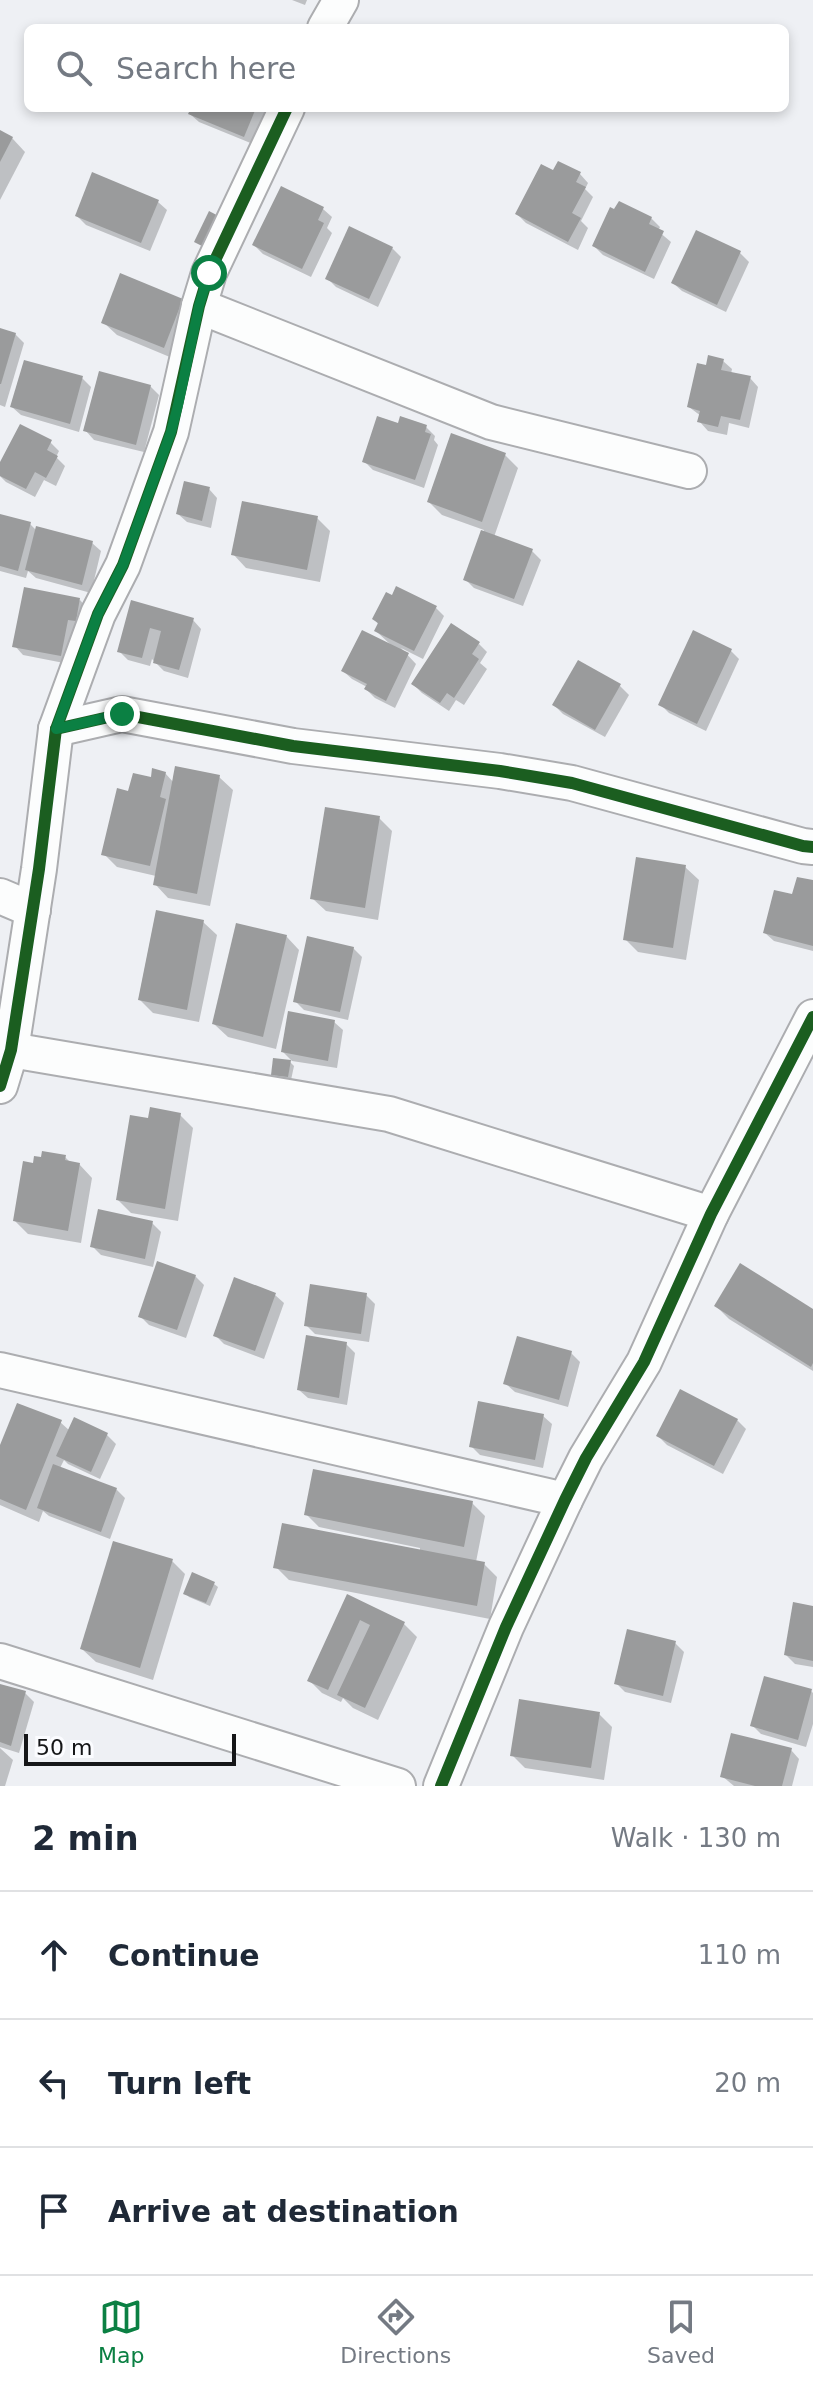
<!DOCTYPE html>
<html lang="en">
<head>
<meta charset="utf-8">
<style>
	:root { --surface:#fff; --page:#f6f6f7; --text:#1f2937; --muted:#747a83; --line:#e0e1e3; --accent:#0b8043 }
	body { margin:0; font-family:"DejaVu Sans",sans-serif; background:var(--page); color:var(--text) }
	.scale { position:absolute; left:24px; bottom:20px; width:212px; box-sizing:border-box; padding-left:8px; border:4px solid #151618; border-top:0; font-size:22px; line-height:28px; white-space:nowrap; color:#151618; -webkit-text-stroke:6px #fbfcff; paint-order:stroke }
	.stop { position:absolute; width:24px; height:24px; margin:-18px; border:6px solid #0b8043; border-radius:50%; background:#fff }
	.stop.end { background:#0b8043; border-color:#fff; box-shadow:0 2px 8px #0008 }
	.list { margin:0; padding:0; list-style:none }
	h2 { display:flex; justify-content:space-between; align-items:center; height:104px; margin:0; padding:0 32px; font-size:34px }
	h2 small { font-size:26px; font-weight:400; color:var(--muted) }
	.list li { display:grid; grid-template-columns:52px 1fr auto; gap:24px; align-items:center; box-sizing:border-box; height:128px; padding:0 32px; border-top:2px solid var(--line) }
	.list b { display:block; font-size:30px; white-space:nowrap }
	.list em { font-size:26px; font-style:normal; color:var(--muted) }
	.icon { flex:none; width:44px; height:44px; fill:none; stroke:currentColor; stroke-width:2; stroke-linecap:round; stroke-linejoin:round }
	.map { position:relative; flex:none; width:813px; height:1786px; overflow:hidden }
	.search { position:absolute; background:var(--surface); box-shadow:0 4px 12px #0003; left:24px; right:24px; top:24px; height:88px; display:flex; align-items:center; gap:20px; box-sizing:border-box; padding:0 28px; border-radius:12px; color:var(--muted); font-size:30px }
	.sheet { height:488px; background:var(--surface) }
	nav { display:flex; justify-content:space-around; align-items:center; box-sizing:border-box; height:112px; border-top:2px solid var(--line); background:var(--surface); font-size:22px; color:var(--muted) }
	nav a { display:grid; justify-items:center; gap:4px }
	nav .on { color:var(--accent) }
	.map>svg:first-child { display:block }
</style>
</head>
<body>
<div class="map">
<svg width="813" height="1786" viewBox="0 0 813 1786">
	<rect width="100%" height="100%" fill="#eef0f4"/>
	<g fill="#0003">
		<path d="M292,0h15l-2,5z"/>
		<path d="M193,108h75l-15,36 -54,-22 -9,-8z"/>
		<path d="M0,132l12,6 13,14 -25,48z"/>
		<path d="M554,173l26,1 8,9 -3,6 8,8 -12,24 7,7 -10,22 -52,-27 -9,-9z"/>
		<path d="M282,188l41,21 9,8 -5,11 5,5 -21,44 -48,-23 -9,-9z"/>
		<path d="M158,202l9,8 -17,41 -64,-26 -9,-9z"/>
		<path d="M651,218l9,9 -2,4 13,11 -17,37 -51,-24 -9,-9z"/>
		<path d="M697,232l43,21 9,9 -23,50 -44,-21 -9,-8z"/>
		<path d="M392,248l9,9 -23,50 -42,-20 -8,-8z"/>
		<path d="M182,300l14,14 -19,46 -60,-25 -14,-13z"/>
		<path d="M0,330l15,4 9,9 -19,64 -5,-2z"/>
		<path d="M723,361l9,8 -1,5 19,4 8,9 -9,41 -20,-5 -2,12 -19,-4 -8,-9 1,-6 -12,-9 18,-40z"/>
		<path d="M82,378l9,9 -12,45 -58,-17 -9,-8z"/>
		<path d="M150,386l9,9 -15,57 -50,-12 -8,-9z"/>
		<path d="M400,425l26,2 9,9 -1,4 4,5 -14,43 -51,-18 -9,-9z"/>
		<path d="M50,442l9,9 -3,6 9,9 -9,20 -12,-6 -9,17 -29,-15 -6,-6v-9z"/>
		<path d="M505,455l13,13 -24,69 38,14 9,9 -18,46 -49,-18 -9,-9 19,-49 -42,-15 -13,-13z"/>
		<path d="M209,489l8,9 -6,30 -24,-6 -9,-8z"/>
		<path d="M0,516l30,8 7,7 55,12 9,8 -10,42 -55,-15 -8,-7 -2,7 -26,-7z"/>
		<path d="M317,518l13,13 -10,51 -74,-14 -13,-14z"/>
		<path d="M80,600l8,9 -19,55 -46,-9 -8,-9z"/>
		<path d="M133,603l60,17 8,9 -13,49 -24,-7 -12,-12 -2,7 -22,-6 -9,-9z"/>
		<path d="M436,608l8,8 -21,43 -22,-11 15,16 -21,44 -20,-10 -9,-9 1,-2 -15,-8 -9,-8 49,-25 -16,-15 3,-6 -5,-6z"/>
		<path d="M479,644l8,8 -7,11 7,6 -23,36 -8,-5 -7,11 -27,-18 -9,-9z"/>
		<path d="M730,650l9,9 -33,72 -37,-18 -9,-9z"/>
		<path d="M620,686l9,9 -24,42 -42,-23 -9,-9z"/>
		<path d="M165,773l9,10 45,-6 14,13 -23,116 -42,-8 -13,-14 1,-8 -39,-9 -13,-13 26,-60z"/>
		<path d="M379,818l13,13 -14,89 -52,-9 -14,-13z"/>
		<path d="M685,867l14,13 -13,80 -48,-8 -13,-13z"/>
		<path d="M813,882v69l-39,-10 -9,-8 29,-36z"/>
		<path d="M203,922l14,13 -18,87 -46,-9 -13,-13z"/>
		<path d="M286,936l13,14 -23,99 -48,-12 -14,-13z"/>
		<path d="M353,948l9,9 -14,63 -44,-10 -9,-9z"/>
		<path d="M334,1022l9,8 -6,38 -45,-7 -9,-9z"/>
		<path d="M290,1062l4,4 -3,14 -14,-2 -4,-4z"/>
		<path d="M180,1115l13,13 -15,93 -47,-8 -13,-13 32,-79z"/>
		<path d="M65,1157l6,6 8,1 13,14 -11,65 -53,-9 -13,-13 20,-55z"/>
		<path d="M152,1223l9,9 -8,35 -52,-12 -9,-9z"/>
		<path d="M195,1276l9,9 -18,53 -37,-13 -9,-9z"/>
		<path d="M275,1295l9,8 -20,56 -40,-15 -9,-9z"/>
		<path d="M366,1295l9,9 -6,38 -54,-8 -9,-9z"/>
		<path d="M716,1306l97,5v60l-84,-52z"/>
		<path d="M346,1344l9,9 -8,52 -39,-7 -9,-8z"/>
		<path d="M571,1353l9,9 -12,45 -53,-15 -9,-8z"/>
		<path d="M543,1416l9,8 -9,44 -63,-13 -9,-9z"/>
		<path d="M737,1420l9,9 -23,45 -56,-29 -9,-9z"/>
		<path d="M60,1422l10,9 37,4 9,9 -16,35 -32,-15 -4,-4 -4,8 56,21 9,9 -15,41 -61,-23 -6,-5 -4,11 -39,-17v-54z"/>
		<path d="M472,1503l13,13 -9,46 8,2 13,13 -7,42 -201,-39 -13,-13 144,-16v-3l-101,-21 -13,-13z"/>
		<path d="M172,1561l13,13 -32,106 -57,-18 -14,-13z"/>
		<path d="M214,1584l4,3 -8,19 -21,-9 -4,-4z"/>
		<path d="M348,1597l56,27 13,13 -39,83 -25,-12 -10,-10 -2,4 -19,-9 -13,-13z"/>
		<path d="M813,1608v59l-18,-3 -9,-9z"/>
		<path d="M675,1643l9,9 -13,51 -46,-11 -9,-9z"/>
		<path d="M0,1686l25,7 9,9 -15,51 -19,-6z"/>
		<path d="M811,1691l2,2v31l-7,23 -45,-13 -9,-9z"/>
		<path d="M599,1714l13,13 -8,53 -79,-12 -13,-13z"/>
		<path d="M0,1748l13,12 -8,26h-5z"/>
		<path d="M791,1750l8,9 -7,27h-58l-12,-10z"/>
	</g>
	<g fill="#9a9b9c">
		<path d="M191,108h65l-12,29 -56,-23z"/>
		<path d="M0,130l13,7 -13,25z"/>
		<path d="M558,161l23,11 -5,10 10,5 -14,26 9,5 -13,24 -53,-28 26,-50 12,6z"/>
		<path d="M92,172l67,28 -18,43 -66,-27z"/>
		<path d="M281,186l43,21 -6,13 6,3 -22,46 -50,-24z"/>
		<path d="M619,201l33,16 -3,7 15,7 -19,41 -53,-26 18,-39 4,2z"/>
		<path d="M209,211l19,10 -14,31 -20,-10z"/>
		<path d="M349,226l44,21 -24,52 -44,-20z"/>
		<path d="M696,230l45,21 -24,54 -46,-22z"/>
		<path d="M120,273l63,26 -19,49 -63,-25z"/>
		<path d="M0,328l16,5 -15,51h-1z"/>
		<path d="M708,355l16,4 -3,11 30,6 -11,44 -19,-4 -3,11 -21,-5 3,-11 -13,-4 10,-44 9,2z"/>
		<path d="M24,360l59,16 -13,48 -60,-17z"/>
		<path d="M99,371l52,14 -15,60 -53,-14z"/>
		<path d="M377,416l21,7 2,-7 27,9 -2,7 6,2 -16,46 -53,-18z"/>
		<path d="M20,424l32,16 -5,10 11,6 -12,22 -11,-6 -9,17 -26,-13v-14z"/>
		<path d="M451,433l55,20 -24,69 -55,-20z"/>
		<path d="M184,481l26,6 -8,34 -26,-7z"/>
		<path d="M242,501l76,15 -11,54 -76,-15z"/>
		<path d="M0,514l31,8 -13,49 -18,-5z"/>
		<path d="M36,526l57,15 -11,44 -57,-15z"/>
		<path d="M481,530l52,19 -19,50 -51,-19z"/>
		<path d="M396,586l41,20 -23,45 -40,-20 4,-8 -6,-4 14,-27 6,3z"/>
		<path d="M24,587l56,11 -4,23 -8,-1 -7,36 -49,-9z"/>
		<path d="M131,600l63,18 -15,52 -26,-7 8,-32 -11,-3 -8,30 -25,-6z"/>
		<path d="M451,623l29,19 -8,12 7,5 -25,39 -7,-5 -7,10 -29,-19z"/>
		<path d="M362,630l47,23 -23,48 -22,-12 3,-5 -26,-13z"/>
		<path d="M693,630l39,19 -35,75 -39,-19z"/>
		<path d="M578,660l43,24 -26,46 -43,-25z"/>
		<path d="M175,766l45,9 -23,119 -44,-9z"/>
		<path d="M152,768l14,4 -6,25 6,2 -16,67 -49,-11 16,-67 11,3 5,-18 18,4z"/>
		<path d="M325,807l55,9 -15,92 -55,-9z"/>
		<path d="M636,857l50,8 -13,83 -50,-8z"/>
		<path d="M797,877l16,3v66l-50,-13 11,-43 18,4z"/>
		<path d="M156,910l48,10 -17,90 -49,-10z"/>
		<path d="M236,923l51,12 -24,102 -51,-13z"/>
		<path d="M307,936l47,11 -14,65 -47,-10z"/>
		<path d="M288,1011l47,9 -7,41 -47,-9z"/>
		<path d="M273,1058l18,2 -3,17 -17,-2z"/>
		<path d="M150,1107l31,6 -16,96 -49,-9 14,-85 18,3z"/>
		<path d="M42,1151l24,4 -1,5 15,3 -12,68 -55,-10 10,-60 10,2 1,-7 7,1z"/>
		<path d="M98,1209l55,12 -8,38 -55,-12z"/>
		<path d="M157,1261l39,14 -19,55 -39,-13z"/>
		<path d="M740,1263l73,46v54l-2,4 -97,-61z"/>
		<path d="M234,1277l42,16 -21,58 -42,-15z"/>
		<path d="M310,1284l57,9 -6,41 -57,-8z"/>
		<path d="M306,1335l41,7 -8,56 -42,-8z"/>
		<path d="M517,1336l55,15 -13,49 -56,-16z"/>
		<path d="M680,1389l58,30 -24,47 -58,-30z"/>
		<path d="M478,1401l66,13 -9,46 -66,-13z"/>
		<path d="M17,1403l45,17 -36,90 -26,-11v-54z"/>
		<path d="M74,1417l34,16 -17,39 -35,-16z"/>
		<path d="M53,1464l64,24 -16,44 -64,-24z"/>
		<path d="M313,1469l160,32 -9,46 -160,-32z"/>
		<path d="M282,1523l203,39 -8,44 -204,-38z"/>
		<path d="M113,1541l60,18 -33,109 -60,-19z"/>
		<path d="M192,1572l23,10 -9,21 -23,-9z"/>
		<path d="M347,1594l58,28 -40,86 -28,-13 33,-70 -10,-5 -32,70 -21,-9z"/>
		<path d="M793,1602l20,4v55l-29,-6z"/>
		<path d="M627,1629l49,12 -13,55 -49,-12z"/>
		<path d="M764,1676l48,13 -14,51 -48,-14z"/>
		<path d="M0,1684l26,7 -15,55 -11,-4z"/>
		<path d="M519,1699l81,13 -9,56 -81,-12z"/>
		<path d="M731,1733l61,15 -10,38h-27l-35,-9z"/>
	</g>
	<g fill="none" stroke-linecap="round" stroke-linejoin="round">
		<defs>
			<g id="minor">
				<path d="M325,28l16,-28"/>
				<path d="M199,306l292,116 198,49"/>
				<path d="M56,729l66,-15 171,32 207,25 72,12 231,63 10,1"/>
				<path d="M0,896l33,14"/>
				<path d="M11,1050l378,64 322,100"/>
				<path d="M0,1086l11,-36 28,-181 17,-140 42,-115 25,-49 48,-133 28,-126 10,-33 78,-165"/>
				<path d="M0,1370l565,130"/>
				<path d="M0,1661l398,125"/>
				<path d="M441,1786l65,-159 59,-127 21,-42 58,-96 67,-148 102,-197"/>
			</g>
		</defs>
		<use href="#minor" stroke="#acadb0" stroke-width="38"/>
		<use href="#minor" stroke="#fcfdfd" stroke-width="34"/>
		<defs>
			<g id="cycleway">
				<path d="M56,729l66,-15 171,32 207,25 72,12 231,63 10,1"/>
				<path d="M0,1086l11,-36 28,-181 17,-140 42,-115 25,-49 48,-133 28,-126 10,-33 78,-165"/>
				<path d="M441,1786l65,-159 59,-127 21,-42 58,-96 67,-148 102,-197"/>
			</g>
		</defs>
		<use href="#cycleway" stroke="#fbfcff" stroke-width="17"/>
		<use href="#cycleway" stroke="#1b5e20" stroke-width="12"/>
	</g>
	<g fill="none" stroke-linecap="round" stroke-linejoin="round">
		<path stroke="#0b8043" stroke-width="10" d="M122,714l-66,15 42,-115 25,-49 48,-133 7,-27 21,-99 10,-33"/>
	</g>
</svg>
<div class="scale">50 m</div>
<div class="stop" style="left:209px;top:273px"></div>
<div class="stop end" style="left:122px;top:714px"></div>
<div class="search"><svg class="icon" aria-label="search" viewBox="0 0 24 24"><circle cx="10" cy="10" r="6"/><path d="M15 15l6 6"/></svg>Search here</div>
</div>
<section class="sheet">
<h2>2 min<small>Walk · 130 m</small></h2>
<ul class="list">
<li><svg class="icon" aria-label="ahead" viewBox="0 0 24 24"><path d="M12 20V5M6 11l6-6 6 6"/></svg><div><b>Continue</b></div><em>110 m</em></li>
<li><svg class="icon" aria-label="left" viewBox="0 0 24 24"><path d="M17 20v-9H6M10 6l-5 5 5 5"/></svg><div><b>Turn left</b></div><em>20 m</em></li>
<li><svg class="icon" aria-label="arrive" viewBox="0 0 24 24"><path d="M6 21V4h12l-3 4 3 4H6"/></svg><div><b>Arrive at destination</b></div></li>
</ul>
</section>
<nav>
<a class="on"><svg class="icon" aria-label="map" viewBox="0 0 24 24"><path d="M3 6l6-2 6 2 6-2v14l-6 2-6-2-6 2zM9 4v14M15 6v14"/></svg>Map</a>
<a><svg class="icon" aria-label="directions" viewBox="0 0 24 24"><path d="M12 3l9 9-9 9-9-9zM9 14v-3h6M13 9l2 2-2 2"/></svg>Directions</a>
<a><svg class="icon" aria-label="saved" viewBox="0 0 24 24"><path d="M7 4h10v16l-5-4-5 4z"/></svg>Saved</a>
</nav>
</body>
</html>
